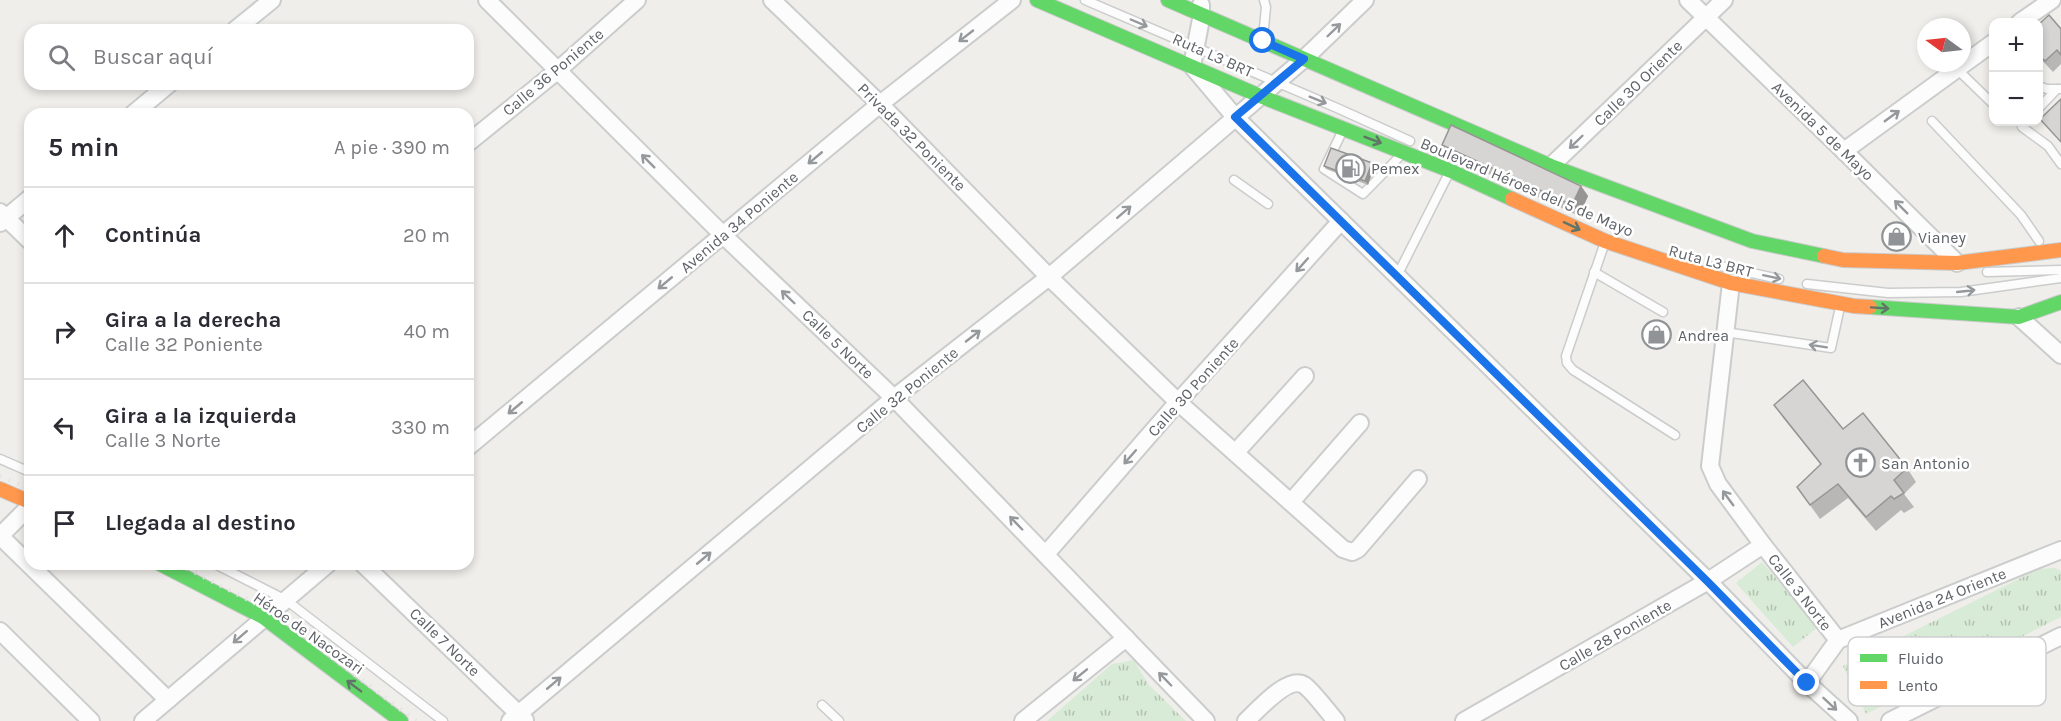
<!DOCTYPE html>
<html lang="es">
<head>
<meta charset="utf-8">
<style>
	:root { --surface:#fff; --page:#f2f2f3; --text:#2b2b33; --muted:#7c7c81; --line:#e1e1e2 }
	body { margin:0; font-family:Karla,sans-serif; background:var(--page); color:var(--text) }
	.controls { position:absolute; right:18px; top:18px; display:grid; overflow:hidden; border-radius:12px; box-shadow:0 3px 9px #0003 }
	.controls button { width:54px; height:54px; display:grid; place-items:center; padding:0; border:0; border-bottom:2px solid var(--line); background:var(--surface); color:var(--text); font:30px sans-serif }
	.compass { position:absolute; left:1917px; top:18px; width:54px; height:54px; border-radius:50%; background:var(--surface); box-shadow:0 3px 9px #0003; rotate:285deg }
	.stop { position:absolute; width:18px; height:18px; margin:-14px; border:4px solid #1a73e8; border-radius:50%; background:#fff }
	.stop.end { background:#1a73e8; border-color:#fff; box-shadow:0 2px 6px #0008 }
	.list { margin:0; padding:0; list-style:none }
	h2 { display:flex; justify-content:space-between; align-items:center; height:78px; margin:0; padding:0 24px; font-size:26px }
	h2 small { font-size:20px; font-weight:400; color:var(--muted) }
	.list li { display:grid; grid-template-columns:39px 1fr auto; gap:18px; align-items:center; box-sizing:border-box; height:96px; padding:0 24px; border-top:2px solid var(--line) }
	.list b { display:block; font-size:22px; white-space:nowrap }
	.list p { margin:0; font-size:20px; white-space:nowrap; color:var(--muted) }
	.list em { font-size:20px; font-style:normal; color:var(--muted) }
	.icon { flex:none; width:33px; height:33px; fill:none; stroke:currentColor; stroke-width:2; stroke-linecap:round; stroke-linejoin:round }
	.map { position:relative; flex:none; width:2061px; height:721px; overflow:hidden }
	.search { position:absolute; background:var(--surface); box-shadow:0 3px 9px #0003; left:24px; top:24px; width:450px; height:66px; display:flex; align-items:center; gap:15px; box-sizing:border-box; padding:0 21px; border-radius:18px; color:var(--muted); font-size:22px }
	.panel { position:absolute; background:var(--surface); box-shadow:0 3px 9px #0003; left:24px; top:108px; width:450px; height:462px; border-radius:18px }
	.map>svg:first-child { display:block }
</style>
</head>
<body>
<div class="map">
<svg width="2061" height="721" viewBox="0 0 2061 721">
	<defs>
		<pattern id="park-tufts" width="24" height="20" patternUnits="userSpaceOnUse" patternTransform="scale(1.5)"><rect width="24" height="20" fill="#d8ebd6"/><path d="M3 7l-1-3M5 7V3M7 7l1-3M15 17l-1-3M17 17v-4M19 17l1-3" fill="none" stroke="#b2c2b1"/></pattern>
	</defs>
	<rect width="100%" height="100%" fill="#efeeea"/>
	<g fill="url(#park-tufts)">
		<path d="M1762,562l56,65 -25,20 -57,-64z"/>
		<path d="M2055,568l6,3v46l-195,97 -23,-48 196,-97z"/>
		<path d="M1134,660l14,24 38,37h-139l65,-57z"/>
	</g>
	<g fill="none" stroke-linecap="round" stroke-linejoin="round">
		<defs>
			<g id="lane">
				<path d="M1085,0l252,108 73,33"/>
				<path d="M1263,38l3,-31 -2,-7"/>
				<path d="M1957,69l37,36"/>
				<path d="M2038,86l9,3h10"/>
				<path d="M2038,109l19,-20h4"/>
				<path d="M1932,121l89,94 18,26"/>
				<path d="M2027,122l-5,5 26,19 13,18"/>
				<path d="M1342,132l-18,37 39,25 38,-39"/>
				<path d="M1234,180l34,24"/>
				<path d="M1604,245l-38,111 1,7 6,7 102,65"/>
				<path d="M1716,265l63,14"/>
				<path d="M1594,272l69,40"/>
				<path d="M1987,272l74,-2"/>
				<path d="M1397,276l51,-101"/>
				<path d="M1807,284l81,9 73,-1 100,-14"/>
				<path d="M1725,332l106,16 9,-41"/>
				<path d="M0,459l30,13"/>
				<path d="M215,564l71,36 157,121"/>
				<path d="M822,705l17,16"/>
			</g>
			<g id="street">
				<path d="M487,0l236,235 171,163 312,323"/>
				<path d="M772,0l108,104 169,173 129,125 165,147 9,3 6,-3 60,-70"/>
				<path d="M1688,0l156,151 113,112"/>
				<path d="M1201,5v14l-9,47 43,51 473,464 99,102 42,38"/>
				<path d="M2020,22l32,-22"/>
				<path d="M235,30l37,-30"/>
				<path d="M133,114l36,-30"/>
				<path d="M468,143l89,-72 80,-71"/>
				<path d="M1844,151l150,-109"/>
				<path d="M1551,166l173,-166"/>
				<path d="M0,212l30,29"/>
				<path d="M0,223l30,-25"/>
				<path d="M1731,283l-21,183 8,18 45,61 75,95"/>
				<path d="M2019,317l42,38"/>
				<path d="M468,447l412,-343 132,-104"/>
				<path d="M1236,452l69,-76"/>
				<path d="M1291,502l69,-79"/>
				<path d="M0,536l168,164"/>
				<path d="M0,536l30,-30"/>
				<path d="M1046,554l132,-152 163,-181"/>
				<path d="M363,564l162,156"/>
				<path d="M0,631l91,90"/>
				<path d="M1807,683l31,-43 223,-90"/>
				<path d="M143,721l185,-157"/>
				<path d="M510,721l384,-323 155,-121 255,-218 61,-59"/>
				<path d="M1023,721l103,-83"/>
				<path d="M1246,721c11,-10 42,-46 58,-36 8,5 24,27 32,36"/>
				<path d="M1464,721l244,-140 55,-36"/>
				<path d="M1890,721l171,-85"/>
			</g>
			<g id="fast">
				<path d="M1037,0l223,96 191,75 61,28"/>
				<path d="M1168,0l383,166 201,75 72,15"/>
				<path d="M1870,307l149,10 42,-15"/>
				<path d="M160,564l103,53 138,104"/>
			</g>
			<g id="slow">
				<path d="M1512,199l93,42 126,42 123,23 16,1"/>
				<path d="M1824,256l19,4 114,3 104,-13"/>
				<path d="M0,489l30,13"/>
			</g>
		</defs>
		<use href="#lane" stroke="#cbcccc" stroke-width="11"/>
		<use href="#street" stroke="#cbcccc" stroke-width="20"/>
		<use href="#fast" stroke="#cacacb" stroke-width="16"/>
		<use href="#slow" stroke="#cacacb" stroke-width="16"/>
		<use href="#lane" stroke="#fdfcfc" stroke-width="8"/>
		<use href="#street" stroke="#fdfcfc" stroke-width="16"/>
		<use href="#fast" stroke="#63d668" stroke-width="14"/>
		<use href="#slow" stroke="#ff974d" stroke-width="14"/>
		<g stroke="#e4e4e4" stroke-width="4.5" stroke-dasharray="1.5 8" stroke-linecap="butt">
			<path d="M0,476l30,13"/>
			<path d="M178,564l94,48 144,109"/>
		</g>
	</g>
	<g fill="#b8b7b5">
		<path d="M2038,25l23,4v35l-8,8 -15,-16z"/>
		<path d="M1442,145l139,41 7,10 -9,20 -129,-60z"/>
		<path d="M1372,163l2,4 -6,18 -42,-16 -2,-3z"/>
		<path d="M1774,405l69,24 64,39 9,14 -12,12 10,13 -10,6 -3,-3 -25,21 -28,-33 -28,21 -23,-32 24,-22 -37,-46z"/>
	</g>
	<g fill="#969594">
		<path d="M1372,163l2,4 -6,18 -3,-4z"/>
		<path d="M1581,186l7,10 -9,20 -7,-11z"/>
	</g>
	<g fill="#d6d5d3" stroke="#969594" stroke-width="1.5">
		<path d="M2049,15l12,14v26l-4,-5 -12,11 -7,-7v-29z"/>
		<path d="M2061,99v43l-21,-23z"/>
		<path d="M1451,125l130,61 -9,19 -130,-60z"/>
		<path d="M1331,148l41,15 -7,18 -41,-15z"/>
		<path d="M1803,380l40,49 20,-16 44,55 -13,12 10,13 -10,6 -3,-3 -25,21 -28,-33 -28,21 -13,-18 24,-23 -47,-59z"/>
	</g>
	<defs><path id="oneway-shaft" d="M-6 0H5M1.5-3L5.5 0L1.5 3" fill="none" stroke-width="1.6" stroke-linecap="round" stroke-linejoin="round" transform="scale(1.5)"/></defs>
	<g stroke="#96999c">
		<use href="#oneway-shaft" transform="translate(1139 23) rotate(23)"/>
		<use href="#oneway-shaft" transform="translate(1334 30) rotate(-44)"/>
		<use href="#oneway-shaft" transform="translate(966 36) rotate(142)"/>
		<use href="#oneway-shaft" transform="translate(1318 100) rotate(22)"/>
		<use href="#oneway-shaft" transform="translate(1892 116) rotate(-36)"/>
		<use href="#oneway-shaft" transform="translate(1576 142) rotate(136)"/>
		<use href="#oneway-shaft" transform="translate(815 158) rotate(140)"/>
		<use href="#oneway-shaft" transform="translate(648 161) rotate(-135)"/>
		<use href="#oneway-shaft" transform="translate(1901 207) rotate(-135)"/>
		<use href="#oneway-shaft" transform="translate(1124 212) rotate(-41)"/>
		<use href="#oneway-shaft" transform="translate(1302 265) rotate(132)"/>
		<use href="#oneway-shaft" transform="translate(1772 277) rotate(12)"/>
		<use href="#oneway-shaft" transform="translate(665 283) rotate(140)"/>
		<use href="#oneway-shaft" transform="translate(1966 291) rotate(-6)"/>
		<use href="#oneway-shaft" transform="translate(788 297) rotate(-136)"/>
		<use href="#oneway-shaft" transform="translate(973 336) rotate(-38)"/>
		<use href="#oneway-shaft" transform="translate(1818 346) rotate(-171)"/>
		<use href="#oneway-shaft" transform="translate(515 408) rotate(140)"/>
		<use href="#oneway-shaft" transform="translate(1130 457) rotate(131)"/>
		<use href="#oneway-shaft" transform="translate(1728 498) rotate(-126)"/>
		<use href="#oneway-shaft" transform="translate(1016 523) rotate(-134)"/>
		<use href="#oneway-shaft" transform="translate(704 558) rotate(-40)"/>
		<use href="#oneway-shaft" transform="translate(240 637) rotate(139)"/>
		<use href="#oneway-shaft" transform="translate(1080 675) rotate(141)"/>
		<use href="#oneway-shaft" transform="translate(1165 679) rotate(-134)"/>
		<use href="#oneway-shaft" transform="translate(554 683) rotate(-40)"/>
		<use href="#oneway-shaft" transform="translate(1830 704) rotate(43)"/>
	</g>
	<g stroke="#607468">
		<use href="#oneway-shaft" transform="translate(1373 140) rotate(21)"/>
		<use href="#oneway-shaft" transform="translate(1572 226) rotate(25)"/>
		<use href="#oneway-shaft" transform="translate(1880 308) rotate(4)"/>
		<use href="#oneway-shaft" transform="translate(354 686) rotate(-143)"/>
	</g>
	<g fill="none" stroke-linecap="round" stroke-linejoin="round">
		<path stroke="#1a73e8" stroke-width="8" d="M1263,41l41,18 -69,58 473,465 99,101"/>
	</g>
	<defs>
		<symbol id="fuel-ring" viewBox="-11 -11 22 22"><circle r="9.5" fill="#fff" stroke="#919496" stroke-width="1.5"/><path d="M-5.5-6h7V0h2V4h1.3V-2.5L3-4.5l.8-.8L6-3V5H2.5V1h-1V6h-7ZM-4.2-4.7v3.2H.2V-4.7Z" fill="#919496"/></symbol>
		<symbol id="shop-ring" viewBox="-11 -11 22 22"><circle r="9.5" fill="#fff" stroke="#919496" stroke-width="1.5"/><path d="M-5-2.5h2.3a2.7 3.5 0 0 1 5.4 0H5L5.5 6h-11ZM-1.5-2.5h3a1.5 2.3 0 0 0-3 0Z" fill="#919496"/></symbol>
		<symbol id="church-ring" viewBox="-11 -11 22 22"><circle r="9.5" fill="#fff" stroke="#919496" stroke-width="1.5"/><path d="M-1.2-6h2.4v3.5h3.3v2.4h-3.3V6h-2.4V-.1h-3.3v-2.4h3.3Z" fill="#919496"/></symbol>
	</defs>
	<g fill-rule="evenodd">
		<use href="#fuel-ring" x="1334" y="152" width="33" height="33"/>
		<use href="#shop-ring" x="1880" y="220" width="33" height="33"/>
		<use href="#shop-ring" x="1640" y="318" width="33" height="33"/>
		<use href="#church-ring" x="1844" y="446" width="33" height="33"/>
	</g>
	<g text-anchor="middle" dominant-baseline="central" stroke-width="5" stroke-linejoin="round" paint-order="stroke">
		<g font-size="16" fill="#5f6368" stroke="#fff">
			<text transform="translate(1213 55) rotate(24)">Ruta L3 BRT</text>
			<text transform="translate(553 72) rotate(-40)">Calle 36 Poniente</text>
			<text transform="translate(1638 83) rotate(-44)">Calle 30 Oriente</text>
			<text transform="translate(1823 131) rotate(44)">Avenida 5 de Mayo</text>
			<text transform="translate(912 137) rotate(45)">Privada 32 Poniente</text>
			<text transform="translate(1527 187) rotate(23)">Boulevard Héroes del 5 de Mayo</text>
			<text transform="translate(739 222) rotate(-40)">Avenida 34 Poniente</text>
			<text transform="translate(1711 261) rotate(15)">Ruta L3 BRT</text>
			<text transform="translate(838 344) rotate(44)">Calle 5 Norte</text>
			<text transform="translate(1193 387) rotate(-48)">Calle 30 Poniente</text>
			<text transform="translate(907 390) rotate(-39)">Calle 32 Poniente</text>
			<text transform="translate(1800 592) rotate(52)">Calle 3 Norte</text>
			<text transform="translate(1942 598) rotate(-22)">Avenida 24 Oriente</text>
			<text transform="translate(309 633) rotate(35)">Héroe de Nacozari</text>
			<text transform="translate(1615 635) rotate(-30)">Calle 28 Poniente</text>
			<text transform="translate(445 642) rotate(44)">Calle 7 Norte</text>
		</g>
		<g font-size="16" fill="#5f6368" stroke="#fff" text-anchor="start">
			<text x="1371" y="168">Pemex</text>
			<text x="1918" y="237">Vianey</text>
			<text x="1678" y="335">Andrea</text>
			<text x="1881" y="463">San Antonio</text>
		</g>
	</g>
	<rect x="1848" y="637" width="198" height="69" rx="9" fill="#fff" stroke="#cfd0d2" stroke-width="1.5"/>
	<rect x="1860" y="654" width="27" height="8" fill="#63d668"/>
	<rect x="1860" y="681" width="27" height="8" fill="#ff974d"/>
	<g font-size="16" fill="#5f6368">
		<text x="1898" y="664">Fluido</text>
		<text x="1898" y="691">Lento</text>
	</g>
</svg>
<div class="controls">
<button>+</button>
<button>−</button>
</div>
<svg class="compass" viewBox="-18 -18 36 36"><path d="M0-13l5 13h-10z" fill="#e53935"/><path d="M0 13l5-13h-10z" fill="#7c7c81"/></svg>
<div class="stop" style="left:1263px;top:41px"></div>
<div class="stop end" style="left:1807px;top:683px"></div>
<div class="search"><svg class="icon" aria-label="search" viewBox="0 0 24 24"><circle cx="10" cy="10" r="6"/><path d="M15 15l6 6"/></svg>Buscar aquí</div>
<section class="panel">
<h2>5 min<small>A pie · 390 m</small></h2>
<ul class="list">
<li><svg class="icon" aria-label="ahead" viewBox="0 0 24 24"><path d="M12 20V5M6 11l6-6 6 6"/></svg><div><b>Continúa</b></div><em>20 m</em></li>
<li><svg class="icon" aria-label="right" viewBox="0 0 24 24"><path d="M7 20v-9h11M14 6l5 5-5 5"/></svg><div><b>Gira a la derecha</b><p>Calle 32 Poniente</p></div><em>40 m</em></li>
<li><svg class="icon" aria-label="left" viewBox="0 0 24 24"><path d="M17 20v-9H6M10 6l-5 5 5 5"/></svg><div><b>Gira a la izquierda</b><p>Calle 3 Norte</p></div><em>330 m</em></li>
<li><svg class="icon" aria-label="arrive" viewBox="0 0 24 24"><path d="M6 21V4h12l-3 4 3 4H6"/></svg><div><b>Llegada al destino</b></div></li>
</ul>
</section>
</div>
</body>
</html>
